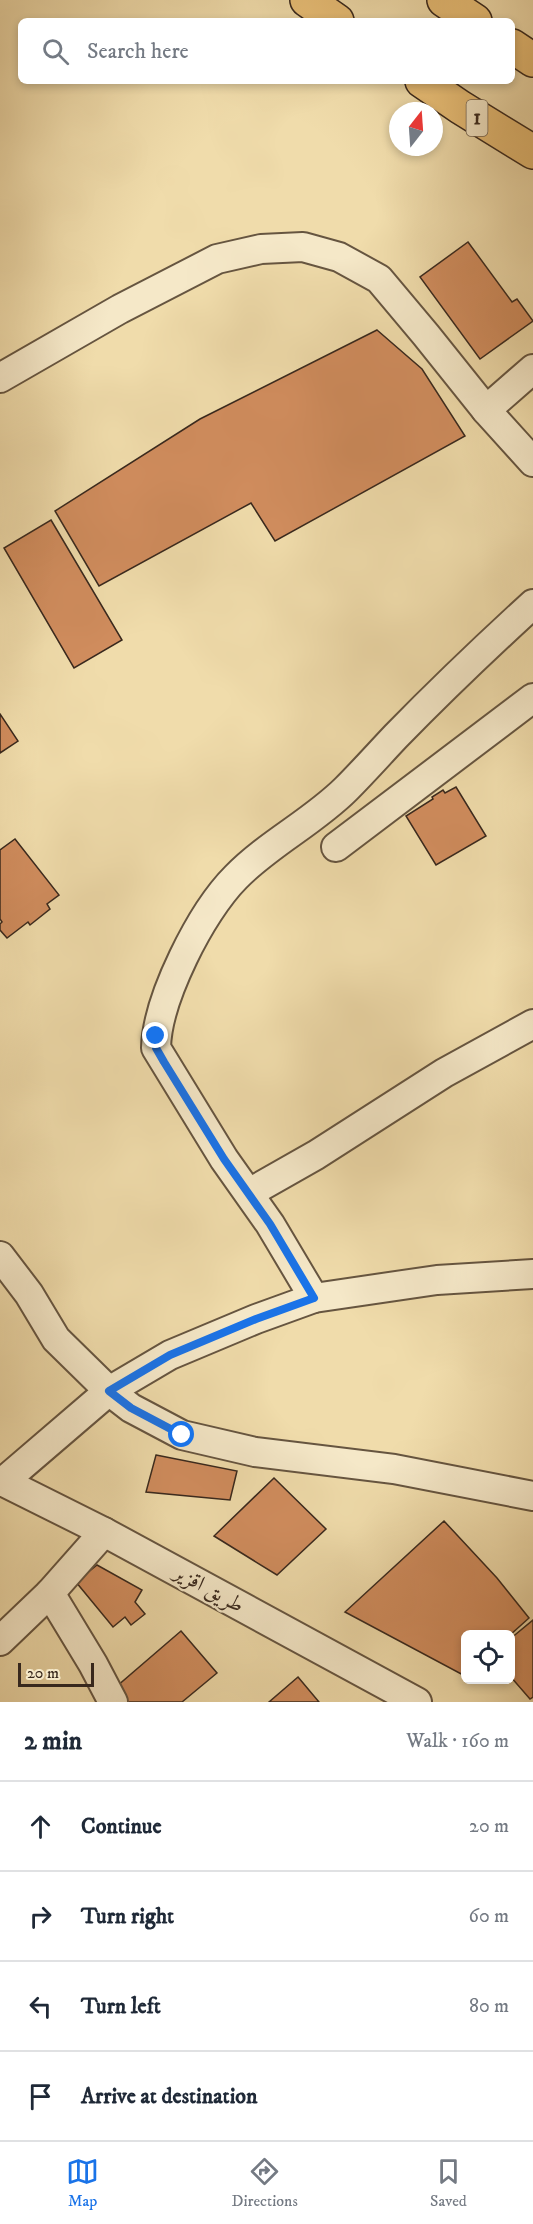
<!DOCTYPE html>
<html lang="en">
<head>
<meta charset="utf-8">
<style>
	:root { --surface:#fff; --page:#f6f6f7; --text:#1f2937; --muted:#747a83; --line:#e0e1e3; --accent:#1a73e8 }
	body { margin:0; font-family:"IM FELL DW Pica",Amiri,serif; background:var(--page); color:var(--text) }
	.controls { position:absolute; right:18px; bottom:18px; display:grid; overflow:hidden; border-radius:9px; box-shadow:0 3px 9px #0003 }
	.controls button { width:54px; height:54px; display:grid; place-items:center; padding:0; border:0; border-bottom:2px solid var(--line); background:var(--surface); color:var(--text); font:30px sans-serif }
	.compass { position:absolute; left:389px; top:102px; width:54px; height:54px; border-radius:50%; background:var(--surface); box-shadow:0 3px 9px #0003; rotate:17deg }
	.scale { position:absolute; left:18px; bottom:15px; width:76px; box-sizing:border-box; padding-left:6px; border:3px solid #38281d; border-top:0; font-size:16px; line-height:21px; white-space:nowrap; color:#38281d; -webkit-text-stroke:4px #f5e8c8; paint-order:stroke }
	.stop { position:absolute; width:18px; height:18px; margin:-14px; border:4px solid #1a73e8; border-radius:50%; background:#fff }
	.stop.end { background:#1a73e8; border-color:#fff; box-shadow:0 2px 6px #0008 }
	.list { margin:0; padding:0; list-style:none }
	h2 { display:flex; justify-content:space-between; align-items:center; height:78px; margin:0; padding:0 24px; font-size:26px }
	h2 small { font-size:20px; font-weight:400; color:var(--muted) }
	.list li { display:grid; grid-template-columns:39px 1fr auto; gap:18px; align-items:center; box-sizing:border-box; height:90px; padding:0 24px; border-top:2px solid var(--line) }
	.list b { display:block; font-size:22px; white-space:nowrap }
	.list em { font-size:20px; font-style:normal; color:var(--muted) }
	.icon { flex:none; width:33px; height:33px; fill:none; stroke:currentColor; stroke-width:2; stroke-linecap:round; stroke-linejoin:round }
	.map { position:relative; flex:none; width:533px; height:1702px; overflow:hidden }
	.search { position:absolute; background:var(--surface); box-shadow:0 3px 9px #0003; left:18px; right:18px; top:18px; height:66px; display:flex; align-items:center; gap:15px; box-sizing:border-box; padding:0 21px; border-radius:9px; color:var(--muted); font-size:22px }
	.sheet { height:438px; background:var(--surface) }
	nav { display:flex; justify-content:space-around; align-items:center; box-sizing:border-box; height:84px; border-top:2px solid var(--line); background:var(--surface); font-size:16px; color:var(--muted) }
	nav a { display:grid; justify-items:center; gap:3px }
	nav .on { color:var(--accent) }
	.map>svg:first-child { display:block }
</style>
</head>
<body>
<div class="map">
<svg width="533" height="1702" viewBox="0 0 533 1702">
	<rect width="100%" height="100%" fill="#f0dcab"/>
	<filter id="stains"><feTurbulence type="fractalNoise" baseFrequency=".00333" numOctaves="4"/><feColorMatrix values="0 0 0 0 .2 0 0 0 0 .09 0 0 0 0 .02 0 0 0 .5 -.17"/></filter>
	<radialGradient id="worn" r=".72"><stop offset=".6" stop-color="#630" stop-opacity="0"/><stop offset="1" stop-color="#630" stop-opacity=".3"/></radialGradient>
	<g fill="#d18d5e" stroke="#38281d" stroke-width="1.5">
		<path d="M468,242l44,60 5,-3 16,22 -53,38 -60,-82z"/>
		<path d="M377,330l45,39 43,67 -190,105 -24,-38 -152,83 -44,-75 145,-92z"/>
		<path d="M51,520l71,120 -48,28 -70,-120z"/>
		<path d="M0,714l18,27 -18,12z"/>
		<path d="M456,787l30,49 -50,29 -30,-49 27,-17 -1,-2 11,-7 2,3z"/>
		<path d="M15,839l44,56 -12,9 3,5 -20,16 -2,-3 -21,16 -7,-8v-6l2,-2 -2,-3v-69z"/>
		<path d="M156,1455l81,16 -7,29 -84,-8z"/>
		<path d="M274,1478l52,51 -49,46 -63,-39z"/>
		<path d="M444,1521l53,57 32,40 -19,17 -44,-1 -1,42 -120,-64z"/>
		<path d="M97,1565l45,25 -7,12 10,12 -14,11 -6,-8 -12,10 -37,-45z"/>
		<path d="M533,1620v77l-3,2 -20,-23v-37z"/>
		<path d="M181,1631l36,42 -35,29h-59l-7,-15z"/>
		<path d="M298,1677l21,25h-50z"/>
	</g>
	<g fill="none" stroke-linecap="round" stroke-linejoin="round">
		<defs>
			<g id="minor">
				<path d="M0,378l120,-69 97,-50 44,-10 42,-2 36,10 40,22 47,56 60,75 47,52"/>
				<path d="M486,410l47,-41"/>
				<path d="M336,847l197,-149"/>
				<path d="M249,1193l67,-38 128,-82 89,-49"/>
				<path d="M0,1256l29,38 27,45 53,52 22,17 51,27 73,17 139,17 139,27"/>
				<path d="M314,1298l-44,-74 -46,-65 -68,-111c1,-49 45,-136 80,-171 32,-33 77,-55 110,-88 17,-17 33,-35 50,-53 44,-45 90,-89 137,-132"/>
				<path d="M0,1480l104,52 313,170"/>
				<path d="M3,1482l106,-91 61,-36 86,-36 58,-21 123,-18 96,-6"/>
				<path d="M50,1593l43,71 20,38"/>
				<path d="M0,1641l50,-48 54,-61"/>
			</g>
			<g id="highway">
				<path d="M307,0l30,21"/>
				<path d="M444,0l31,21"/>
				<path d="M512,46l21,14"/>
				<path d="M422,81l38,26 73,45"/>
			</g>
		</defs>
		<use href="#minor" stroke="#665540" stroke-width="32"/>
		<use href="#highway" stroke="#38281d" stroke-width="36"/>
		<use href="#minor" stroke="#f5e8c8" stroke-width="28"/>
		<use href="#highway" stroke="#e8be76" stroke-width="33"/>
	</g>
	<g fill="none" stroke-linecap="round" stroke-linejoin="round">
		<path stroke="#1a73e8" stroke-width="8" d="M156,1036v12l8,14 60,97 46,65 44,74 -58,21 -86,36 -61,36 22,17 51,27"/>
	</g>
	<g text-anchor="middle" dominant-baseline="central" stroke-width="4.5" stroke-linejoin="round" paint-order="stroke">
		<rect fill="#f5e8c8" stroke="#716250" stroke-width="1.5" x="466.5" y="100" width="21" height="36" rx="4.5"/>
		<g font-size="21" font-weight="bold" fill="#38281d">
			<text x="477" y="118">1</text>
		</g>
		<g font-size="22" fill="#38281d" stroke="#f5e8c8">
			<text transform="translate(209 1589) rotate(29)">طريق اقزير</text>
		</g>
	</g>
	<rect width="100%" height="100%" filter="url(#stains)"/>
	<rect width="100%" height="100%" fill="url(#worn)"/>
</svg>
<div class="controls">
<button><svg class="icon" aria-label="locate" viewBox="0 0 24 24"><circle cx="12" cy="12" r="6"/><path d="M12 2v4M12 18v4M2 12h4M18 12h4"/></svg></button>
</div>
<svg class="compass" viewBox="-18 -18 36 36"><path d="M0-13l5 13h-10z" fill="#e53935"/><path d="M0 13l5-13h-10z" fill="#747a83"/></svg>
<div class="scale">20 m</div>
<div class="stop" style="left:182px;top:1435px"></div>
<div class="stop end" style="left:156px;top:1036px"></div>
<div class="search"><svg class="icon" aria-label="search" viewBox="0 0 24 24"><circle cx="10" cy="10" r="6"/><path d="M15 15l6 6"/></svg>Search here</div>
</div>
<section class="sheet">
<h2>2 min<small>Walk · 160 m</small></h2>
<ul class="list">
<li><svg class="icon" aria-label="ahead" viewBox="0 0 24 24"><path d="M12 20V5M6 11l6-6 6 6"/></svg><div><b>Continue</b></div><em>20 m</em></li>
<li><svg class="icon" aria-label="right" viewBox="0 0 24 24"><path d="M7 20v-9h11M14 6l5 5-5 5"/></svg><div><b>Turn right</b></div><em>60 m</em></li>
<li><svg class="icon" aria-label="left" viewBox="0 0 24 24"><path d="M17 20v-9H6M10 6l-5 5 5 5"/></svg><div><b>Turn left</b></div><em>80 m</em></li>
<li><svg class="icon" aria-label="arrive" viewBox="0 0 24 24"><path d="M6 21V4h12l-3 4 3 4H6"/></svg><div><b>Arrive at destination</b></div></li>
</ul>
</section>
<nav>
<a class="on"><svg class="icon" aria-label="map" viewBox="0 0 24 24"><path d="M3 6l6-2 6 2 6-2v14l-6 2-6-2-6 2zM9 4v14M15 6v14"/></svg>Map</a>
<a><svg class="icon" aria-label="directions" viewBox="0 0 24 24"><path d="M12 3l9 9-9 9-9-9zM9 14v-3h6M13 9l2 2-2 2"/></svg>Directions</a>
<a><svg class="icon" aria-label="saved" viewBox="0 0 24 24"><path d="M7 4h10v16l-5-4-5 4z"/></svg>Saved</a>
</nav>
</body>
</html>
